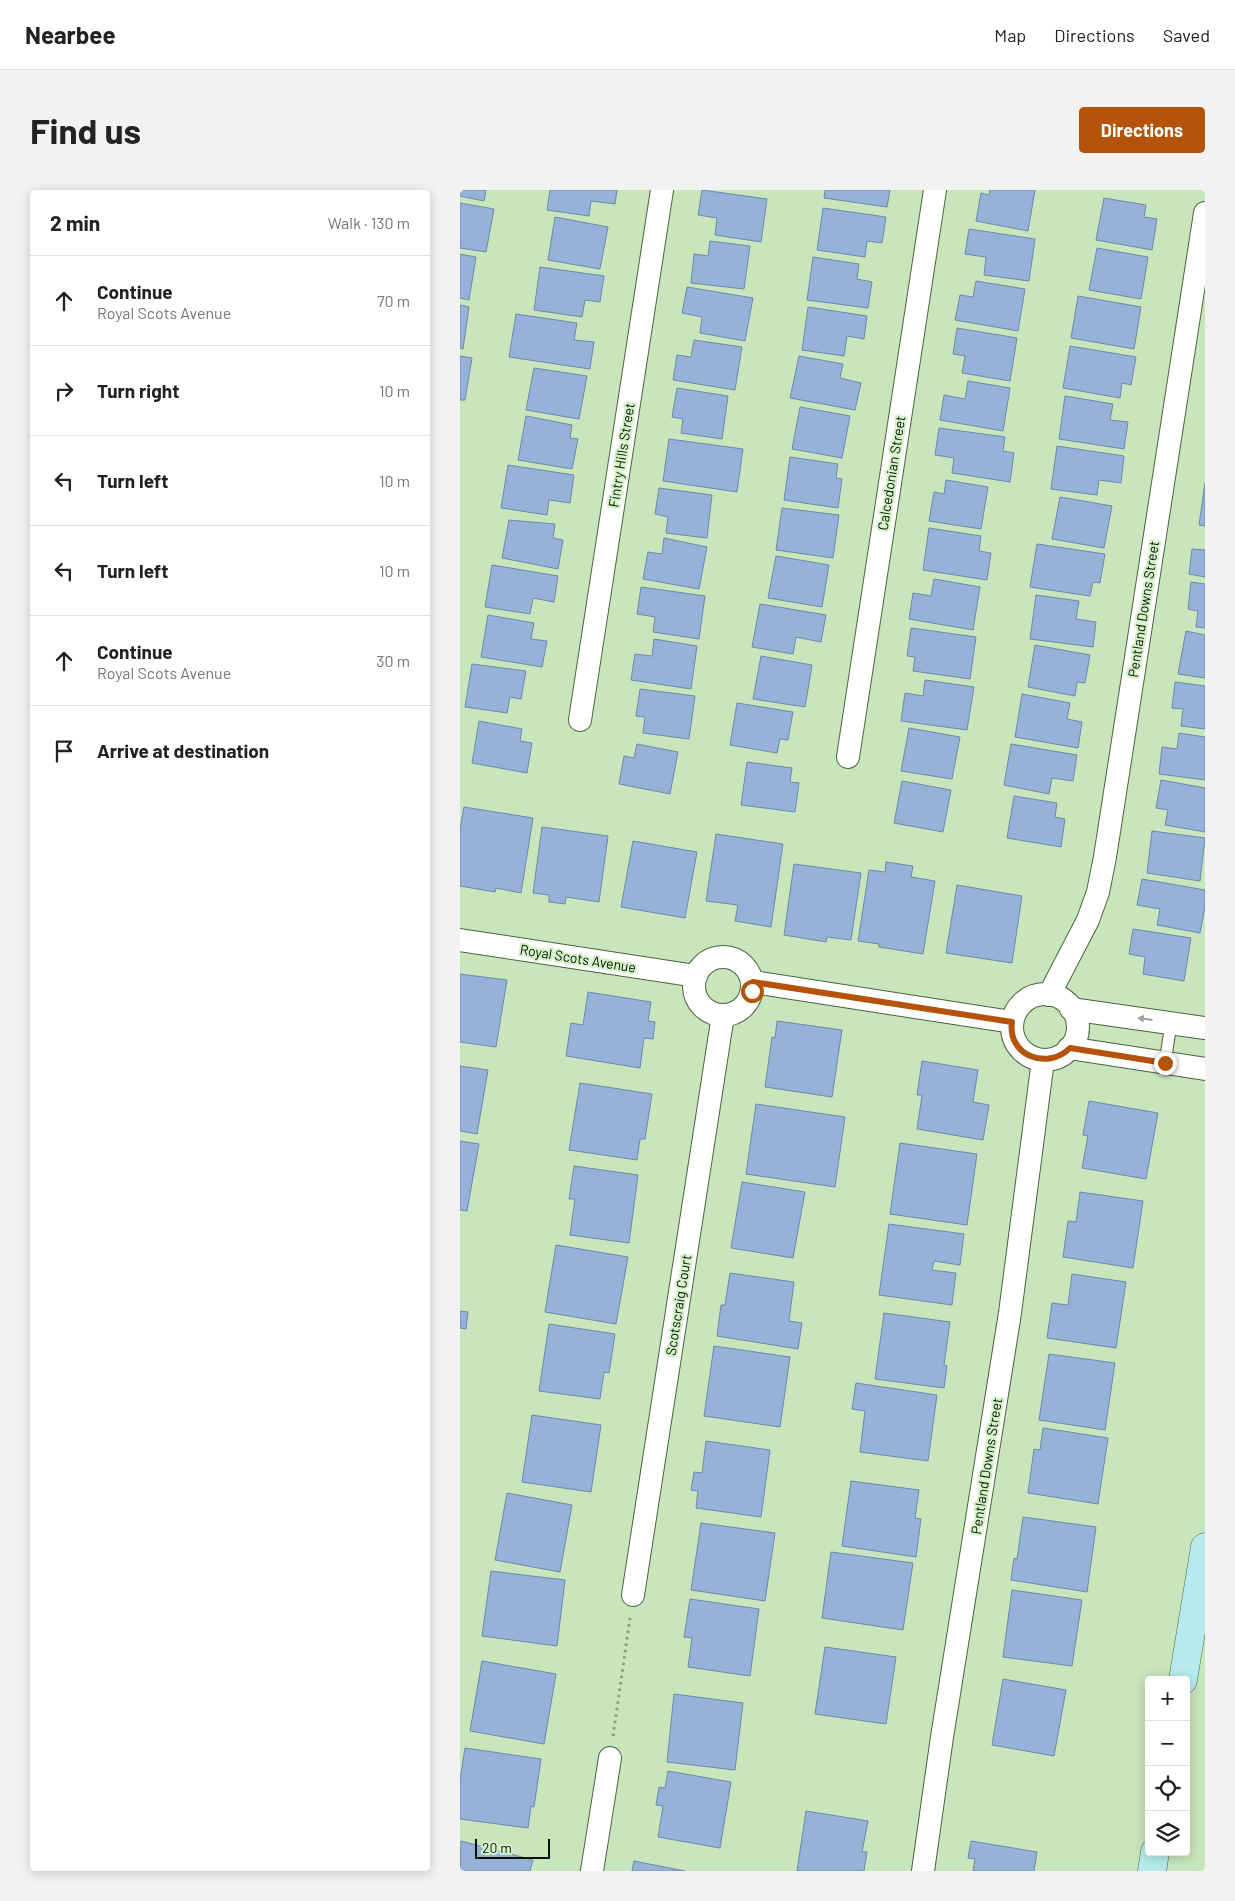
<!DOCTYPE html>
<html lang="en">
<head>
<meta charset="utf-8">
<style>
	:root { --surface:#fff; --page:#f2f2f2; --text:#222; --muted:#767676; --line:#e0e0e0; --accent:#b45309 }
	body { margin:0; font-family:Barlow,sans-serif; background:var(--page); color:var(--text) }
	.controls { position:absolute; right:15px; bottom:15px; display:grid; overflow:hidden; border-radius:5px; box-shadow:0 2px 12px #0003 }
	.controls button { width:45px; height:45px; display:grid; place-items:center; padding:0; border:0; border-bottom:1px solid var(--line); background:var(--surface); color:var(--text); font:25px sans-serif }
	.scale { position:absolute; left:15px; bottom:12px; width:75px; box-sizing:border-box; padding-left:5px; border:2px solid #071104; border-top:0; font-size:14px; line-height:18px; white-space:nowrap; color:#071104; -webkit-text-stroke:4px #d5f3c9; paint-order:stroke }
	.stop { position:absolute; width:15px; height:15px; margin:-11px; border:4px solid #b45309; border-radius:50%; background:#fff }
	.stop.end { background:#b45309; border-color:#fff; box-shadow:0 1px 5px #0008 }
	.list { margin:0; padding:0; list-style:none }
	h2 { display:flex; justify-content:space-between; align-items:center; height:65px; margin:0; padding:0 20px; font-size:21px }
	h2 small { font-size:16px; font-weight:400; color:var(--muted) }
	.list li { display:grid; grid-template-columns:32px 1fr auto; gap:15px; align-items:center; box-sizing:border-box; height:90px; padding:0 20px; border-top:1px solid var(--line) }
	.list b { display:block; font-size:19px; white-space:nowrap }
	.list p { margin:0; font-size:16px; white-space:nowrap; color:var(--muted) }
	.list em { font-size:16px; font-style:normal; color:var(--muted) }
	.icon { flex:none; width:28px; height:28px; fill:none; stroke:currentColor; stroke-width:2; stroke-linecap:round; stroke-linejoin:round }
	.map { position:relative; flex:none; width:745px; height:1681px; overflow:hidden; border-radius:5px }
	header { display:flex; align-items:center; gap:30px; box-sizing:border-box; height:70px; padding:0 25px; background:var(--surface); border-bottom:1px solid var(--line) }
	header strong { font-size:24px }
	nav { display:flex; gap:28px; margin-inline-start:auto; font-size:18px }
	.intro { display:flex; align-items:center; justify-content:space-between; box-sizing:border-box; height:120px; padding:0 30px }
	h1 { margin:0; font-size:35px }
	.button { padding:12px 22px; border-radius:5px; background:var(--accent); color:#fff; font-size:18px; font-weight:700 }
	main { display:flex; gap:30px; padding:0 30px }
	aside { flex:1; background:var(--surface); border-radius:5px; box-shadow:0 2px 12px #0003 }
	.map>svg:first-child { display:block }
</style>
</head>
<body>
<header>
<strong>Nearbee</strong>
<nav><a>Map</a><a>Directions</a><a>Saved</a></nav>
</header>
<div class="intro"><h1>Find us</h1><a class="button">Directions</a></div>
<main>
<aside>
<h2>2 min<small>Walk · 130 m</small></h2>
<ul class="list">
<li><svg class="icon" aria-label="ahead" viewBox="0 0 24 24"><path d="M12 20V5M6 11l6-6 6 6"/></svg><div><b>Continue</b><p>Royal Scots Avenue</p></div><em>70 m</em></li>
<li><svg class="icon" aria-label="right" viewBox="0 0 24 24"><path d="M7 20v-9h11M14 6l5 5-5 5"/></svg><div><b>Turn right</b></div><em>10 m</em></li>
<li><svg class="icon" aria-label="left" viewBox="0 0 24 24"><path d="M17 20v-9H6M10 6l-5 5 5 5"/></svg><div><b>Turn left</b></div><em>10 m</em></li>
<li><svg class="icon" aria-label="left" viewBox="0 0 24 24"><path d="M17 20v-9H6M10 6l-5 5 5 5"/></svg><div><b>Turn left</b></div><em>10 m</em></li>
<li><svg class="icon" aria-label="ahead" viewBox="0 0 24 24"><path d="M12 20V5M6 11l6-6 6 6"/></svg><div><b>Continue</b><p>Royal Scots Avenue</p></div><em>30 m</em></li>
<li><svg class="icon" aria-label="arrive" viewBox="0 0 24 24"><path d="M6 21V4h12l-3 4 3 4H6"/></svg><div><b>Arrive at destination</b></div></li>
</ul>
</aside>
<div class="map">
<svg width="745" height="1681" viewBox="0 0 745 1681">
	<rect width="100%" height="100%" fill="#c8e5bc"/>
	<g fill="#96b2d8" stroke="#6d88ac">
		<path d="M0,0h26l-2,11 -24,-5z"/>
		<path d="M90,0h67l-2,14 -24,-3 -2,15 -42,-6z"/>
		<path d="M242,0l65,9 -6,43 -46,-7 2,-17 -19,-3z"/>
		<path d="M365,0h65l-3,17 -63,-9z"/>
		<path d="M530,0h45l-7,41 -52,-10 5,-28 8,2z"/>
		<path d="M644,8l42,7 -2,12 13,2 -5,31 -56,-10z"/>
		<path d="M0,13l34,6 -8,43 -26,-4z"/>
		<path d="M363,18l63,9 -4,26 -15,-2 -2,16 -48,-7z"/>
		<path d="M95,27l53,10 -8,42 -52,-9z"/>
		<path d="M509,39l66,10 -6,42 -45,-6 2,-18 -21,-3z"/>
		<path d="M250,51l40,5 -6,43 -53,-6 3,-29 14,2z"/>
		<path d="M637,58l51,9 -7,42 -52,-9z"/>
		<path d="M0,64l16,3 -7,43 -9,-2z"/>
		<path d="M353,67l46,7 -2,15 15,3 -4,26 -61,-8z"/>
		<path d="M80,77l64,9 -4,26 -15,-2 -3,17 -48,-7z"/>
		<path d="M516,91l49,8 -7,42 -63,-11 5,-25 13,2z"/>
		<path d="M227,97l66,11 -8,43 -45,-8 2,-16 -20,-4z"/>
		<path d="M618,106l63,11 -7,42 -63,-11z"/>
		<path d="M0,115l9,2 -6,42 -3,-1z"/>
		<path d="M348,117l59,9 -3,23 -17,-3 -3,20 -42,-6z"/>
		<path d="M56,124l61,9 -3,17 20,2 -4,27 -81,-12z"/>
		<path d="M497,138l60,10 -7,43 -48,-8 3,-17 -12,-2z"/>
		<path d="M234,150l48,7 -7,43 -62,-10 4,-25 14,2z"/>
		<path d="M610,156l66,11 -5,28 -9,-2 -2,15 -57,-10z"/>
		<path d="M0,166l12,2 -7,42h-5z"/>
		<path d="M339,166l44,8 -3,14 21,5 -6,27 -65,-12z"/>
		<path d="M74,178l53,8 -8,43 -53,-9z"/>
		<path d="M508,191l42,7 -7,43 -63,-11 4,-25 21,4z"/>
		<path d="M217,198l51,8 -6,43 -41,-6 2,-14 -11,-2z"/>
		<path d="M605,206l48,8 -3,16 18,2 -4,27 -65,-10z"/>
		<path d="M340,217l50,9 -8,42 -50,-9z"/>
		<path d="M66,226l46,9 -2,13 8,1 -6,30 -54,-9z"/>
		<path d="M479,238l66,9 -2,14 11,2 -4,29 -58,-9 2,-15 -19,-3z"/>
		<path d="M209,249l74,10 -6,43 -74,-11z"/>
		<path d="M597,256l67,10 -3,27 -22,-3 -2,15 -46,-6z"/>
		<path d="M330,267l48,7 -2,14 6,1 -4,29 -54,-8z"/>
		<path d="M48,275l66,10 -4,28 -21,-3 -2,15 -46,-7z"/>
		<path d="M486,290l42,7 -7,42 -52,-8 5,-29 10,2z"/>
		<path d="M745,293v43l-6,-1z"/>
		<path d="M199,298l53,7 -5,43 -41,-5 2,-16 -13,-3z"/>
		<path d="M600,307l52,9 -8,42 -52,-9z"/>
		<path d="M322,318l57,7 -6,43 -57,-8z"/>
		<path d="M49,330l46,4 -2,14 10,2 -5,29 -56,-11z"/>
		<path d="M469,338l52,8 -2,15 12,2 -4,27 -64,-10z"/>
		<path d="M204,348l43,9 -8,42 -56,-10 5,-27 14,2z"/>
		<path d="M577,354l68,10 -5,29 -7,-1 -3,14 -60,-9z"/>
		<path d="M732,359l13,1v27l-16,-3z"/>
		<path d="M316,366l53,9 -7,42 -54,-9z"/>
		<path d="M32,375l66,11 -4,26 -21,-4 -3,16 -45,-7z"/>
		<path d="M474,389l46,8 -7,43 -64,-11 4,-26 18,3z"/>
		<path d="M731,392l14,2v44l-9,-1 2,-16 -10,-2z"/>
		<path d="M181,397l64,9 -6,43 -46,-7 2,-15 -18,-3z"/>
		<path d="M576,405l43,6 -3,18 20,3 -3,25 -63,-8z"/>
		<path d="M300,414l66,11 -5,27 -25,-5 -3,17 -41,-7z"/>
		<path d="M28,425l46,8 -3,16 16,2 -5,26 -61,-10z"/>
		<path d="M451,438l65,9 -6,42 -57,-8 2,-14 -8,-1z"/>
		<path d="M726,441l19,4v43l-27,-4z"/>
		<path d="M194,449l43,7 -6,43 -60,-9 4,-26 17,2z"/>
		<path d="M575,455l55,10 -5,28 -8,-1 -2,14 -47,-9z"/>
		<path d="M301,466l51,9 -7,42 -52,-8z"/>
		<path d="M12,474l54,7 -5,28 -11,-2 -3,16 -42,-6z"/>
		<path d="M465,490l49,7 -7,43 -66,-9 4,-28 18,3z"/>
		<path d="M715,492l30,4v43l-24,-3 2,-17 -11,-1z"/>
		<path d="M180,499l55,7 -6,43 -46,-6 2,-16 -9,-1z"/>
		<path d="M562,504l48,9 -3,16 15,3 -4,26 -63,-11z"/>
		<path d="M277,513l56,9 -5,28 -8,-1 -3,14 -47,-8z"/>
		<path d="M19,531l43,8 -2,12 12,2 -5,30 -55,-10z"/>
		<path d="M449,538l51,9 -8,42 -51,-8z"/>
		<path d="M719,543l26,4v43l-46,-6 3,-27 15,2z"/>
		<path d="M177,554l41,8 -8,42 -51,-10 5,-28 10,2z"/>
		<path d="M551,554l66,11 -4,26 -21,-3 -3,16 -45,-9z"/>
		<path d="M287,572l45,6 -2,14 9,1 -4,29 -54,-7z"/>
		<path d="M701,590l44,8v44l-40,-7 3,-15 -12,-2z"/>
		<path d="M442,591l49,9 -8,42 -49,-9z"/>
		<path d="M554,606l43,7 -2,14 10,2 -4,28 -54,-9z"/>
		<path d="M4,617l69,11 -12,75 -25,-5 -1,4 -35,-6v-57z"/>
		<path d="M82,637l66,9 -9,66 -33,-5 -1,7 -16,-2v-7l-16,-2z"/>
		<path d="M692,641l53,7 -5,43 -53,-8z"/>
		<path d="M256,644l67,10 -12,83 -36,-6 3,-16 -32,-4z"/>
		<path d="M173,651l64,11 -12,66 -64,-11z"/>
		<path d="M426,672l27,4 -2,11 24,4 -12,73 -44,-7v-3l-21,-3 11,-71 16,2z"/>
		<path d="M334,674l67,9 -10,67 -24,-3 -1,5 -42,-7z"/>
		<path d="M682,689l63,11v17l-5,26 -43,-8 3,-16 -23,-4z"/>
		<path d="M497,695l65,11 -10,67 -66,-10z"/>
		<path d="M673,739l58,9 -7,43 -41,-7 2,-17 -16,-3z"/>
		<path d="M0,784l47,6 -11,67 -36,-5z"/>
		<path d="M128,802l63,10 -3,19 7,1 -2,17 -9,-1 -4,30 -74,-12 5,-33 12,2z"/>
		<path d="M317,831l65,9 -10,67 -67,-10 7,-50 3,1z"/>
		<path d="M462,871l56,9 -5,32 16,3 -6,35 -66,-11 5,-34h-5z"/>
		<path d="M0,876l28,4 -11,64 -17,-3z"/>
		<path d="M120,893l72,11 -7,45h-5l-3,21 -68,-10z"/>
		<path d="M629,911l69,12 -12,66 -64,-11 6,-32 -5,-1z"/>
		<path d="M296,914l89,13 -10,70 -89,-13z"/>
		<path d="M0,951l19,3 -12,67 -7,-1z"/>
		<path d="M440,953l77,11 -10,71 -77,-11z"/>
		<path d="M114,976l64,9 -9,68 -59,-8 5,-36h-6z"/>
		<path d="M282,992l63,10 -12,66 -62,-10z"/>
		<path d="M620,1002l63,9 -10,67 -70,-11 5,-36 8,1z"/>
		<path d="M429,1034l75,10 -4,31 -26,-4 -2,9 24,3 -4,32 -73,-10z"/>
		<path d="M96,1055l72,12 -12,67 -71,-12z"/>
		<path d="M270,1083l64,9 -5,39 13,2 -4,26 -81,-13 4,-31h4z"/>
		<path d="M612,1084l54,8 -10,66 -69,-10 5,-35 16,2z"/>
		<path d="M0,1121l8,1 -2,17 -6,-1z"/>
		<path d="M424,1123l66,9 -6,43 3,1 -3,22 -69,-9z"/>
		<path d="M89,1134l66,10 -6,39 -5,-1 -4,27 -61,-8z"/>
		<path d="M254,1156l76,11 -10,70 -76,-11z"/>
		<path d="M589,1164l66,9 -10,67 -66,-10z"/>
		<path d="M396,1193l81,12 -9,66 -68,-9 5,-41 -13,-2z"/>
		<path d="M72,1225l69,10 -10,67 -69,-10z"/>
		<path d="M583,1238l65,10 -10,66 -70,-11 6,-44 6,1z"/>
		<path d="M246,1251l64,9 -9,67 -65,-9 2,-17 -7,-1 3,-18 8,1z"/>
		<path d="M391,1291l68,9 -4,28 6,1 -5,38 -74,-11z"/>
		<path d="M47,1303l65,12 -12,67 -65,-12z"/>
		<path d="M563,1327l73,10 -9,65 -76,-12 3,-22 3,1z"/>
		<path d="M241,1333l74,10 -10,68 -74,-11z"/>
		<path d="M371,1362l82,11 -10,67 -81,-12z"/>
		<path d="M31,1381l74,9 -8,66 -75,-10z"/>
		<path d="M552,1400l70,10 -10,66 -69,-9z"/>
		<path d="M230,1409l69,10 -9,67 -62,-9 4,-29 -8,-1z"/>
		<path d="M365,1457l71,10 -10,67 -71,-10z"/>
		<path d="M22,1471l74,13 -12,70 -74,-13z"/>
		<path d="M543,1489l63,11 -12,66 -62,-11z"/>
		<path d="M214,1504l69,9 -8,67 -68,-8z"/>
		<path d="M5,1558l76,11 -7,48 -3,-1 -3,22 -68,-9v-39z"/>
		<path d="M208,1581l63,11 -11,66 -62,-11 5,-31 -7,-1 3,-18 6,1z"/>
		<path d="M346,1621l62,10 -6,31h5l-3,19h-67z"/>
		<path d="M1,1651l72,19 -3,11h-70z"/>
		<path d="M511,1651l66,11 -3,19h-61l2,-12 -7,-1z"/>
		<path d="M174,1671l51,10h-53z"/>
	</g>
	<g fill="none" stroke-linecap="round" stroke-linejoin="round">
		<defs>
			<path id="service" d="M705,873l6,-40"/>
			<g id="minor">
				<path d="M120,530l82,-530"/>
				<path d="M388,567l87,-567"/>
				<path d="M0,750l236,36"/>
				<circle cx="263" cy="796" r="29"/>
				<path d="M293,792l259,40"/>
				<circle cx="585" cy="837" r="33"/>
				<path d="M589,805l39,-75 10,-28 7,-35 100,-644"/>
				<path d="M611,819l134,19"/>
				<path d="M609,858l136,21"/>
				<path d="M173,1405l90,-580"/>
				<path d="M132,1681l18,-113"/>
				<path d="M463,1681l19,-134 68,-424 33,-253"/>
			</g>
			<g id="secondary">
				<path d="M723,1490l22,-133"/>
				<path d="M692,1681l3,-19"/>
			</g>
		</defs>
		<use href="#service" stroke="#4a633e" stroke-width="13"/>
		<use href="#minor" stroke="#4a633e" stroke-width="24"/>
		<use href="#secondary" stroke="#4a633e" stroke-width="29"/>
		<path stroke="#889f7f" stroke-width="3" stroke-dasharray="2.5 4" stroke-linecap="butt" d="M153,1546l17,-118"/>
		<use href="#service" stroke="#fff" stroke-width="11"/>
		<use href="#minor" stroke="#fff" stroke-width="22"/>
		<use href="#secondary" stroke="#b5ebec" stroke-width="28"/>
	</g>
	<defs><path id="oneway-solid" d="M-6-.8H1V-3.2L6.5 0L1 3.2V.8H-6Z" transform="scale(1.25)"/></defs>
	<use fill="#9ca09b" href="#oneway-solid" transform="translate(685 829) rotate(-172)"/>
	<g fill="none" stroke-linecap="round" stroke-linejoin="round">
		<path stroke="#b45309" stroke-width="6" d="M292,801l1,-9 259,40c-5,33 35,49 58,26l95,15"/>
	</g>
	<g text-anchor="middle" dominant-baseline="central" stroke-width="4.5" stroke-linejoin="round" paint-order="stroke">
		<g font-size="14" fill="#071104" stroke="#d5f3c9">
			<text transform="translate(161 265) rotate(-81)">Fintry Hills Street</text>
			<text transform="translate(431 283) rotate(-81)">Calcedonian Street</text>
			<text transform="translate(683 419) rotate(-81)">Pentland Downs Street</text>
			<text transform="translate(118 768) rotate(9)">Royal Scots Avenue</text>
			<text transform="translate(218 1115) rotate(-81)">Scotscraig Court</text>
			<text transform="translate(526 1276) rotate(-81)">Pentland Downs Street</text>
		</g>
	</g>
</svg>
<div class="controls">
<button>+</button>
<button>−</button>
<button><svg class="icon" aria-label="locate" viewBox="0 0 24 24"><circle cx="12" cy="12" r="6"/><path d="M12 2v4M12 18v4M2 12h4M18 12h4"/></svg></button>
<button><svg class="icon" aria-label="layers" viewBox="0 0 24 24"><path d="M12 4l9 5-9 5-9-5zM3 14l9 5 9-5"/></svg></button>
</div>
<div class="scale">20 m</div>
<div class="stop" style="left:292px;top:801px"></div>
<div class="stop end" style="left:705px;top:873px"></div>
</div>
</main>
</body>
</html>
